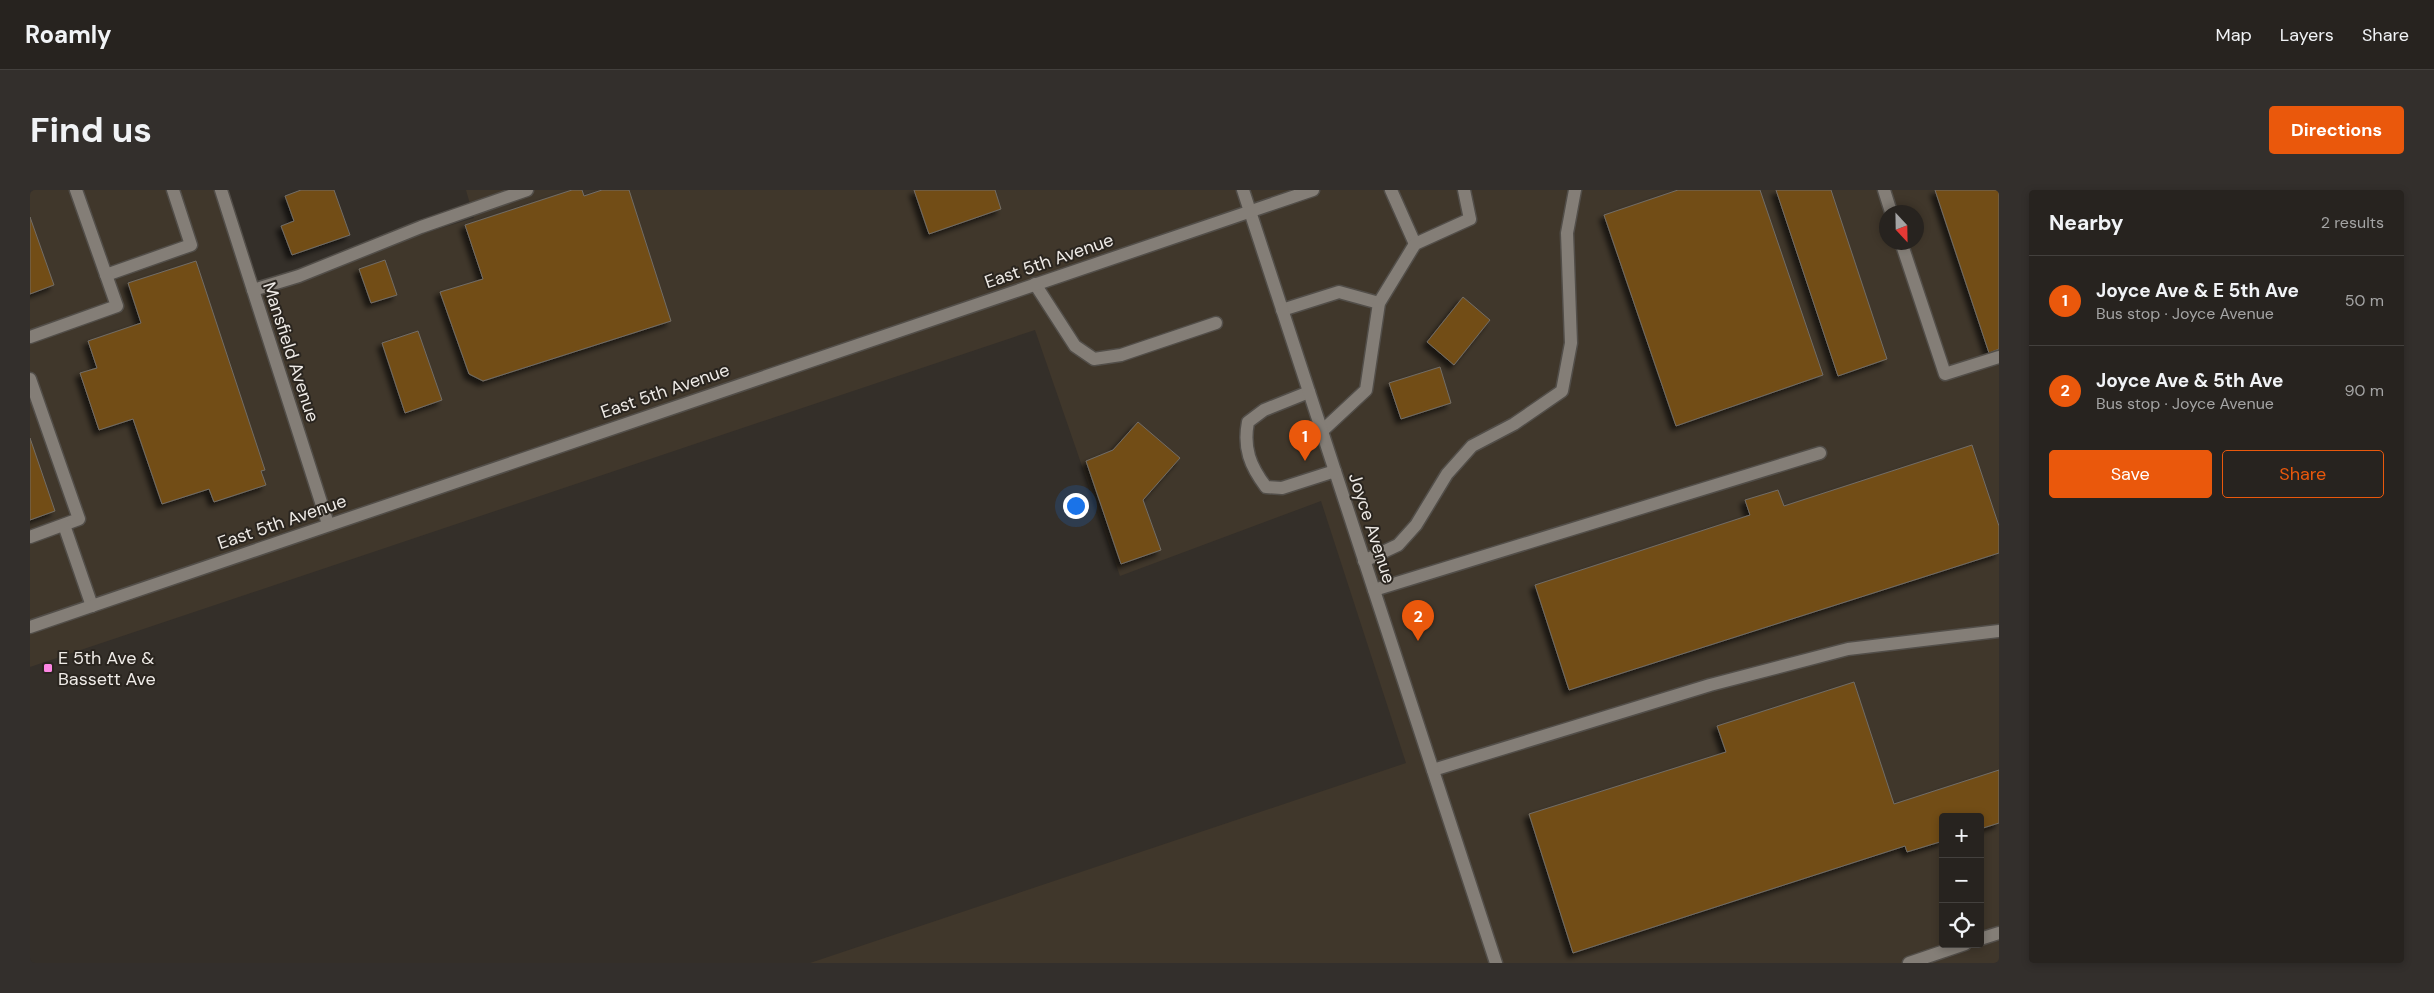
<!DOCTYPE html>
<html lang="en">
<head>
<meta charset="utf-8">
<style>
	:root { --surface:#27231f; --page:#332f2c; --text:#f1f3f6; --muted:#a4a4a4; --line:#43403d; --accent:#ea580c }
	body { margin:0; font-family:"DM Sans",sans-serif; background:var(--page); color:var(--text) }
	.controls { position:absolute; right:15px; bottom:15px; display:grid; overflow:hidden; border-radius:5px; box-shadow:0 2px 8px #0003 }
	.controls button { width:45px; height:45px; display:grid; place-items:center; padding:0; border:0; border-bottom:1px solid var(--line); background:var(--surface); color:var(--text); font:25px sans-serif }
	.compass { position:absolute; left:1849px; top:15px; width:45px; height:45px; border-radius:50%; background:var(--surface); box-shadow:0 2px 8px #0003; rotate:158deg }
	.you { position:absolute; left:1045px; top:315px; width:18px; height:18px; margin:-12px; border:4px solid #fff; border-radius:50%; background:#1a73e8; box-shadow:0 0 0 8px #1a73e833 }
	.badge { display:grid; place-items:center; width:32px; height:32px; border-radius:50%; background:var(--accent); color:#fff; font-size:16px; font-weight:700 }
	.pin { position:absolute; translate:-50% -41px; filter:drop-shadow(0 1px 2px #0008) }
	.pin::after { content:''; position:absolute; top:26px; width:18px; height:15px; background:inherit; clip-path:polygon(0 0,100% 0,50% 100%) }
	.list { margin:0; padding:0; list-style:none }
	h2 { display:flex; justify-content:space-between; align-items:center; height:65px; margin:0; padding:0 20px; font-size:21px }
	h2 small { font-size:16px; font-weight:400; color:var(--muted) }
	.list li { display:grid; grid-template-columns:32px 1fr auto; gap:15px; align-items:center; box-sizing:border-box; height:90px; padding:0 20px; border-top:1px solid var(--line) }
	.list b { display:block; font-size:19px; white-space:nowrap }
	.list p { margin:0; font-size:16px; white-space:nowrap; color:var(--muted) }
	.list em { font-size:16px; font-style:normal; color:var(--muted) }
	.actions { display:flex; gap:10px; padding:15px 20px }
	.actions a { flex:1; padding:11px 0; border:1px solid var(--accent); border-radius:5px; text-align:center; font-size:18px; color:var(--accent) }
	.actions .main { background:var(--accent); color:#fff }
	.icon { flex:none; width:28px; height:28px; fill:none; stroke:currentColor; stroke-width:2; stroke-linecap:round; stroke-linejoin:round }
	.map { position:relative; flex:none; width:1969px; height:773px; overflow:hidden; border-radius:5px }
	header { display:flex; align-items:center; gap:30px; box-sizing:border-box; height:70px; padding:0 25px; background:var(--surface); border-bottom:1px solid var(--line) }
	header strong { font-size:24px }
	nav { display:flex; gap:28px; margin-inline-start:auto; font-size:18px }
	.intro { display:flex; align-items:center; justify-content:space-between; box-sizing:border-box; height:120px; padding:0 30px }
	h1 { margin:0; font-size:35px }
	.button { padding:12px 22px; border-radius:5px; background:var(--accent); color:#fff; font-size:18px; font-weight:700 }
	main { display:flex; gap:30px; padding:0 30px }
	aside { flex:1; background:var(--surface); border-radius:5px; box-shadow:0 2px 8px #0003 }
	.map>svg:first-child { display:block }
</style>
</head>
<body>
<header>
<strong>Roamly</strong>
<nav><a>Map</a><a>Layers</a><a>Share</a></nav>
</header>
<div class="intro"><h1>Find us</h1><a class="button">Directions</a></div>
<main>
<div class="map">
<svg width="1969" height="773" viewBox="0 0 1969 773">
	<defs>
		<filter id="shadow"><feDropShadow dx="-4.5" dy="4.5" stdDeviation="2.5" flood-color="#0009"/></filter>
	</defs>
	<rect width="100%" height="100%" fill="#342f29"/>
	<path fill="#40372b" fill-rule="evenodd" d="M0,0h191l31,96 222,-68 -8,-28h1533v773h-1189l596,-200 -85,-262 -201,75 -85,-246 -1005,337zM1856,22h30v30h-30zM1913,627h37v127h-37z"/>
	<g fill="#724d17" stroke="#726d66" filter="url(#shadow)">
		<path d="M271,0h33l16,45 -58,20 -11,-29 13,-5 -9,-25z"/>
		<path d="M542,0h10l2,6 18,-6h27l42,131 -188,60 -14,-7 -29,-82 43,-13 -18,-54z"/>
		<path d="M884,0h81l6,19 -72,25z"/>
		<path d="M1648,0h82l63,185 -147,51 -72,-211z"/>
		<path d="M1746,0h55l56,169 -49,17z"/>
		<path d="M1905,0h64v159l-10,4z"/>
		<path d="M0,27l24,68 -24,9z"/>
		<path d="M355,70l12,35 -26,8 -12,-34z"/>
		<path d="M166,71l69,209 -4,1 5,14 -52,17 -5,-13 -47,15 -29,-85 -34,11 -19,-57 17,-5 -9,-27 53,-18 -13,-40z"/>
		<path d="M1433,107l27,23 -36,45 -27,-23z"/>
		<path d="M388,141l24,69 -37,13 -23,-70z"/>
		<path d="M1410,177l11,36 -50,16 -12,-36z"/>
		<path d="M1108,232l42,36 -37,42 18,50 -40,14 -35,-103 27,-11z"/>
		<path d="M0,248l25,73 -25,9z"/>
		<path d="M1942,255l27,81v27l-430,137 -34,-105 215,-70 -5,-15 33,-10 6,16z"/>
		<path d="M1824,492l40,122 105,-34v53l-19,6v-12h-37v24l-36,11 -2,-6 -332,107 -44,-139 197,-62 -9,-26z"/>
	</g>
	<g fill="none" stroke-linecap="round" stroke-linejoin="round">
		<defs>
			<g id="service">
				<path d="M1361,0l24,54"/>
				<path d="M1854,0l7,22"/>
				<path d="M1871,52l44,132 54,-17"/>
				<path d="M76,85l85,-30 -18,-55"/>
				<path d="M1005,94l40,62 19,13 27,-4 95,-32"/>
				<path d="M223,100l46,-14 122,-49 106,-37"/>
				<path d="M1252,120l57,-18 40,11"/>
				<path d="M0,147l87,-31 -41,-116"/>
				<path d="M0,189l49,140 -49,18"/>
				<path d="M1279,202l-45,18 -16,12c-5,26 2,44 18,65l16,1 53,-17"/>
				<path d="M1292,241l44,-41 13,-87 36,-59 55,-25 -6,-29"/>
				<path d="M34,335l28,81"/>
				<path d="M1334,371l34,-16 18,-20 31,-51 25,-28 42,-22 48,-33 9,-48 -4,-110 8,-43"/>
				<path d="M1344,400l446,-137"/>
				<path d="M1403,580l277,-85 138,-36 151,-18"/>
				<path d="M1950,749l19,-6"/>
				<path d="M1879,773l56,-19"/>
			</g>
			<path id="minor" d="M191,0l107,334"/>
			<path id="tertiary" d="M1213,0l253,773"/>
			<path id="secondary" d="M0,437l1283,-437"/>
		</defs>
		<use href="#service" stroke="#524e49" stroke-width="15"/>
		<use href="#minor" stroke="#524e49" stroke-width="15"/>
		<use href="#tertiary" stroke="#524e49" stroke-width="15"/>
		<use href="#secondary" stroke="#524e49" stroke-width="15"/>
		<use href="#service" stroke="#847e77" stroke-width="12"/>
		<use href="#minor" stroke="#847e77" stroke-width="12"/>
		<use href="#tertiary" stroke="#847e77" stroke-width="12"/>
		<use href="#secondary" stroke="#847e77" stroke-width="12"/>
	</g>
	<rect fill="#fc86e3" stroke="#2a251f" stroke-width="2" x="13" y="473" width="10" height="10" rx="2.5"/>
	<g text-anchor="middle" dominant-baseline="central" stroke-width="4" stroke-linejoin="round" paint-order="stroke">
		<g font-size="18" fill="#efebe7" stroke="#2a251f">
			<text transform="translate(1019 71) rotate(-19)">East 5th Avenue</text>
			<text transform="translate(261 162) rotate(72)">Mansfield Avenue</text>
			<text transform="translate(635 201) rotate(-19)">East 5th Avenue</text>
			<text transform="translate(252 332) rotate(-19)">East 5th Avenue</text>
			<text transform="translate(1342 338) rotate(72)">Joyce Avenue</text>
		</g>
		<g font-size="18" fill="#efebe7" stroke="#2a251f" text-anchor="start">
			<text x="28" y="468">E 5th Ave &amp;<tspan x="28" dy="21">Bassett Ave</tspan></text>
		</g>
	</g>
</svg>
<div class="controls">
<button>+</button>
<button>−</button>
<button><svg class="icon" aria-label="locate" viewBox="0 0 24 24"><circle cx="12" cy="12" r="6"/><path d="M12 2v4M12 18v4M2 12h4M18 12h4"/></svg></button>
</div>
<svg class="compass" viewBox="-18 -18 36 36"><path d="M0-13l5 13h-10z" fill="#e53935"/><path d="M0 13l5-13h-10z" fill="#a4a4a4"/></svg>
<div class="you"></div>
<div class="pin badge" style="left:1275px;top:271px">1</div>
<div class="pin badge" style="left:1388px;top:451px">2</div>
</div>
<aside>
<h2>Nearby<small>2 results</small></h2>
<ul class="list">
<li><span class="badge">1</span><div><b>Joyce Ave &amp; E 5th Ave</b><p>Bus stop · Joyce Avenue</p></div><em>50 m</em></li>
<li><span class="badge">2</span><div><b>Joyce Ave &amp; 5th Ave</b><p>Bus stop · Joyce Avenue</p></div><em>90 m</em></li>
</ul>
<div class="actions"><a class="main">Save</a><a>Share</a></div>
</aside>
</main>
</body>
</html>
